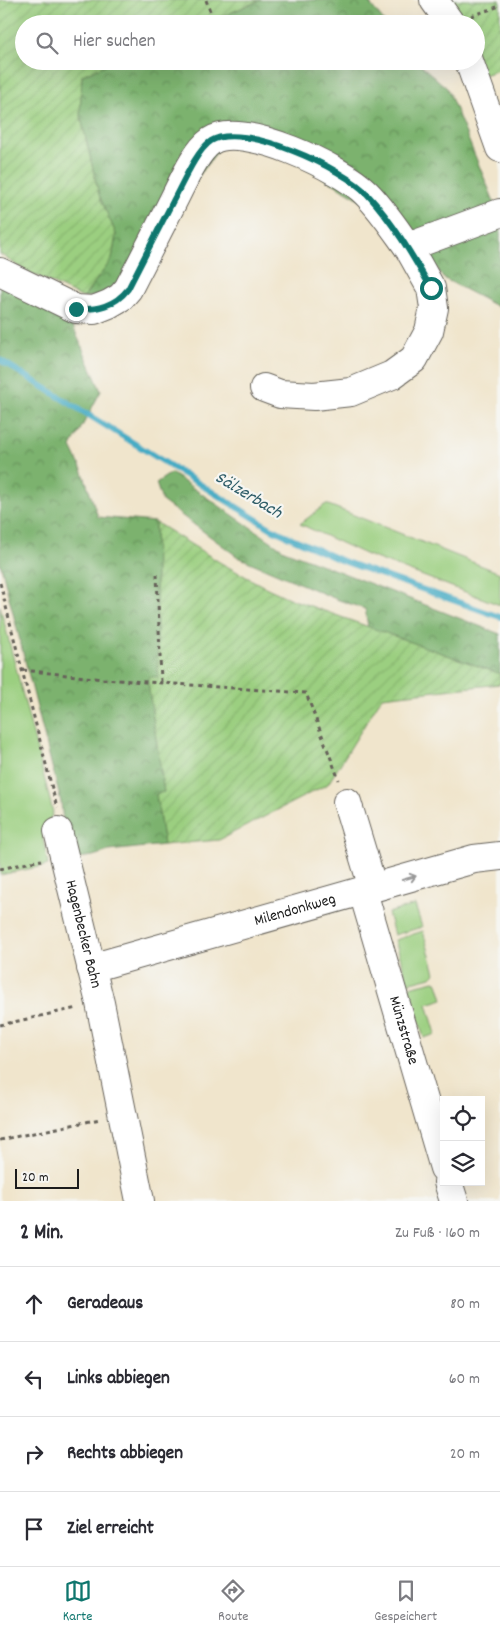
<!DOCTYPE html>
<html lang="de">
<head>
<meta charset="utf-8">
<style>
	:root { --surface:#fff; --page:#f7f7f7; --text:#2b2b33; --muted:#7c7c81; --line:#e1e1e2; --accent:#0f766e }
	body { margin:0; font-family:Dekko,sans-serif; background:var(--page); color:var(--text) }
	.controls { position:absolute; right:15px; bottom:15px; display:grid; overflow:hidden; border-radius:0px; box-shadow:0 5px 20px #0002 }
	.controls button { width:45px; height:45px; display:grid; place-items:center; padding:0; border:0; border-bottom:1px solid var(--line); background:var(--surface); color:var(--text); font:25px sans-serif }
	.scale { position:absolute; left:15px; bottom:12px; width:64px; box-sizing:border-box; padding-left:5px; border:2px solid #1c1c1c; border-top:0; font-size:14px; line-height:18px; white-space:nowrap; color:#1c1c1c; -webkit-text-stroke:4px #f6f6f2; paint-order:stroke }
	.stop { position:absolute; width:15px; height:15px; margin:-11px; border:4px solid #0f766e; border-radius:50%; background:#fff }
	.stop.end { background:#0f766e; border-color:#fff; box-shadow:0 1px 5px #0008 }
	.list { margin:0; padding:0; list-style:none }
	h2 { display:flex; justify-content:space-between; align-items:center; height:65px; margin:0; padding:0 20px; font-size:21px }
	h2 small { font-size:16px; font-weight:400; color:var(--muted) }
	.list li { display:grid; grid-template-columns:32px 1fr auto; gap:15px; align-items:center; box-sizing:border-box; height:75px; padding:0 20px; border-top:1px solid var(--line) }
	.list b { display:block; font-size:19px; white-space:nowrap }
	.list em { font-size:16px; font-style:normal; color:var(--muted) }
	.icon { flex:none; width:28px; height:28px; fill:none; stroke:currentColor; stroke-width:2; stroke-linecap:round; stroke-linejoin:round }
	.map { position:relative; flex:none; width:500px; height:1201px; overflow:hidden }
	.search { position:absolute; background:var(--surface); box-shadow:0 5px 20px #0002; left:15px; right:15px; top:15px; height:55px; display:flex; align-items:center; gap:12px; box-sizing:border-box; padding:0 18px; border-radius:28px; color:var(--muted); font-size:19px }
	.sheet { height:365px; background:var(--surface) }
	nav { display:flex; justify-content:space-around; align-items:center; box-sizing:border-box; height:70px; border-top:1px solid var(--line); background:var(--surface); font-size:14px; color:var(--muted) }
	nav a { display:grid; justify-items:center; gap:2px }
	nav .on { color:var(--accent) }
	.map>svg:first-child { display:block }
</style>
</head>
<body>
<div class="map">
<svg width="500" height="1201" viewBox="0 0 500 1201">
	<defs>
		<pattern id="forest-crowns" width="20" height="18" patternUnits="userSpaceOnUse" patternTransform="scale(1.25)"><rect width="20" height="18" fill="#7cb26e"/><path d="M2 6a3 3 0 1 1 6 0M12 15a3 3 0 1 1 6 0" fill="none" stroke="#65905a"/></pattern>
		<pattern id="garden-furrows" width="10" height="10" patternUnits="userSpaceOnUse" patternTransform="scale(1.25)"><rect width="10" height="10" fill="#9bcf80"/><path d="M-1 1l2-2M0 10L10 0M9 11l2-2" fill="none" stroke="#85b16e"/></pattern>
	</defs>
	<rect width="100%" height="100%" fill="#f6f6f2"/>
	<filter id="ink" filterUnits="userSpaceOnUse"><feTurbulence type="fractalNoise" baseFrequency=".02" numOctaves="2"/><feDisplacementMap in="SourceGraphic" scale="10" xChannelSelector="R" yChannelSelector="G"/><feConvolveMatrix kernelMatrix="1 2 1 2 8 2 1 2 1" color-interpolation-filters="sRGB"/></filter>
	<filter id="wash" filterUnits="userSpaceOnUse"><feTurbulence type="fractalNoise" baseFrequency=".0096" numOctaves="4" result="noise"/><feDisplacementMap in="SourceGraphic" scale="20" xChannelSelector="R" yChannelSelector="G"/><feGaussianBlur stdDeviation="1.12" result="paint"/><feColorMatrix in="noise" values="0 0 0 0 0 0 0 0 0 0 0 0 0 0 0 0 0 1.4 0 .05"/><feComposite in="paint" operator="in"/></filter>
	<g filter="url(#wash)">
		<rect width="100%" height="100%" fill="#f0e5cc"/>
		<g fill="#9bcf80" stroke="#5c764e">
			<path d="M326,504l174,69v32l-133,-50 -67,-31z"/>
			<path d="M0,606l53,206 -10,26 5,27 -48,10z"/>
			<path d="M415,905l7,22 -28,8 -6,-22z"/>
			<path d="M423,931l12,42 -4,4 -23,6 -13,-43z"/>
			<path d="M434,981l4,2 5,16 -16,5 9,30 -12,4 -15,-51z"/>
		</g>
		<g fill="url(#forest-crowns)" stroke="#4c6745">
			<path d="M260,0h107l19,24h-182z"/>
			<path d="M114,61h302l31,27 53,128v92l-57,-30 -14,-22 -9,-22 -15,-8 -169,-100 -115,154 -19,15 -19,3 29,-39 4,-25 -17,-39 -19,-81 2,-39z"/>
			<path d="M0,281l69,36 32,74 -30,56 12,25 15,45 57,5 3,156 -10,5 16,109 -8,2 8,51 -55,6 -16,5 -22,3 -7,-27 -3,-30 -61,-240z"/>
			<path d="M171,473l113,77 216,84v40l-132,-47 -3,-18 -29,-10 -98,-42 -76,-56 -6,-18z"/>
		</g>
		<g fill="url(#garden-furrows)" stroke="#5c764e">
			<path d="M0,0h260l-56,24h-180v37h90l-32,14 -2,39 19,81 17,39 -4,25 -29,39 -62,-30 -21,-14z"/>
			<path d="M442,0h58v70l-17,5 -7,-15v-36h-16z"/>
			<path d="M155,522l66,41 42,23 28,13 209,75v10l-118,13 -54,87 -109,56 -55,5 -8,-51 8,-2 -16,-109v-6h10z"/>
		</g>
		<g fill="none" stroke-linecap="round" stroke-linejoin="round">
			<path stroke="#46acc5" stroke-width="6" d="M0,360l272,169 68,31 160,57"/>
		</g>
	</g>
	<g filter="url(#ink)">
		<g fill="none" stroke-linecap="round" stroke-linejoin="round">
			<defs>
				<g id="minor">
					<path d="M434,0l17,24"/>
					<path d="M469,61l31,87"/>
					<path d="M0,272l76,37 18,1 15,-6 12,-7 7,-8c15,-29 30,-58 45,-88 9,-17 22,-49 38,-60 31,-21 132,28 155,52 16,16 29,36 42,54l92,-34"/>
					<path d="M264,388l16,6 34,2 37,-4 41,-17 22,-16 15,-28 5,-23 -3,-20 -23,-41"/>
					<path d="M347,802l26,86"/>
					<path id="s1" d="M58,831l42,172 40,198"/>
					<path id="s2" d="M363,892l81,276"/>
					<path id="s3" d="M91,968l383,-109 26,-3"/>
					<path d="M448,1182l6,19"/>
				</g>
			</defs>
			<use href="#minor" stroke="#66625a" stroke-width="30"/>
			<g stroke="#66625a" stroke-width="3" stroke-dasharray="4 4" stroke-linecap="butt">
				<path d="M206,0l4,11"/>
				<path d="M471,16l29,-10"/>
				<path d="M157,574l4,108"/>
				<path d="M0,583l57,225"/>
				<path d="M23,670l80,9 203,14 33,87"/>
				<path d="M0,869l41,-9"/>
				<path d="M0,1025l77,-17"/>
				<path d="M0,1140l100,-21"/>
			</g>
			<use href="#minor" stroke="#fff" stroke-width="28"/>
		</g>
		<defs><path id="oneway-shaft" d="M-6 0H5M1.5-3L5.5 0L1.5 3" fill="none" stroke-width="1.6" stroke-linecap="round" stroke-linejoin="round" transform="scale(1.25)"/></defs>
		<use stroke="#999" href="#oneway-shaft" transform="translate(409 878) rotate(-16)"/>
	</g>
	<g fill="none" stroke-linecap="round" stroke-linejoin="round" filter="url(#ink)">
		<path stroke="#0f766e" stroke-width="6" d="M76,309c21,1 39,-3 52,-20 15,-29 30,-59 45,-88 9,-16 23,-50 38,-60 31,-20 134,28 156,53 26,28 45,61 64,94"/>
	</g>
	<g text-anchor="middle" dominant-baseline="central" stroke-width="4.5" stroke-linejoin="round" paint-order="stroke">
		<g font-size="16" fill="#1c1c1c" stroke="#f6f6f2">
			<text stroke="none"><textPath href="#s3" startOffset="212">Milendonkweg</textPath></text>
			<text stroke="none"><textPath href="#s1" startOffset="106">Hagenbecker Bahn</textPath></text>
			<text stroke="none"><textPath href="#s2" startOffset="144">Münzstraße</textPath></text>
		</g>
		<g font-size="18" font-style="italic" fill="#2f5d68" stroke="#f6f6f2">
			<text transform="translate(248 496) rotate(31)">Sälzerbach</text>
		</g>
	</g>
</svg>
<div class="controls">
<button><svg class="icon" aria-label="locate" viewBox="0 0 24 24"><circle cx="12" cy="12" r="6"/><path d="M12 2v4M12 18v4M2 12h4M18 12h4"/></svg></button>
<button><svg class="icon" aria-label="layers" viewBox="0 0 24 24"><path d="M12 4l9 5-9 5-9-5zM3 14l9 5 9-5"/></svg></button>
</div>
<div class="scale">20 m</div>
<div class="stop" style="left:431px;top:288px"></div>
<div class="stop end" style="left:76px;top:309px"></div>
<div class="search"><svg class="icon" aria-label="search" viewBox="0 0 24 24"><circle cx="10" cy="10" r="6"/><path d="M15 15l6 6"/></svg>Hier suchen</div>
</div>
<section class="sheet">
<h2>2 Min.<small>Zu Fuß · 160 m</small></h2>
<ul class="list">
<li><svg class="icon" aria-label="ahead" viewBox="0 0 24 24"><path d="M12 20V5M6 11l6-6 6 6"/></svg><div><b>Geradeaus</b></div><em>80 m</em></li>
<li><svg class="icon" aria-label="left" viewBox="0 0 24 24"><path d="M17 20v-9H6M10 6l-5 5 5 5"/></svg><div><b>Links abbiegen</b></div><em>60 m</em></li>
<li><svg class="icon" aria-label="right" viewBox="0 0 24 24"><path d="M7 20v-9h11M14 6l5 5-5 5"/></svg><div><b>Rechts abbiegen</b></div><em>20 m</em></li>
<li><svg class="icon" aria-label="arrive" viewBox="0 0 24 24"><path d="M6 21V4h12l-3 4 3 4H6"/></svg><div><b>Ziel erreicht</b></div></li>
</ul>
</section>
<nav>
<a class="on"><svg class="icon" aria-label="map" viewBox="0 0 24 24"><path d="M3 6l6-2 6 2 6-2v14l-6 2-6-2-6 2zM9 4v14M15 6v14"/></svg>Karte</a>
<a><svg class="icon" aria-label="directions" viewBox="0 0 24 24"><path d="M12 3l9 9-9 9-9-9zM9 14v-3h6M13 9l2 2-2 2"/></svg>Route</a>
<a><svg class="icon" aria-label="saved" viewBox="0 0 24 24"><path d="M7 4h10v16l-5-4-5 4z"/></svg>Gespeichert</a>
</nav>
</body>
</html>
